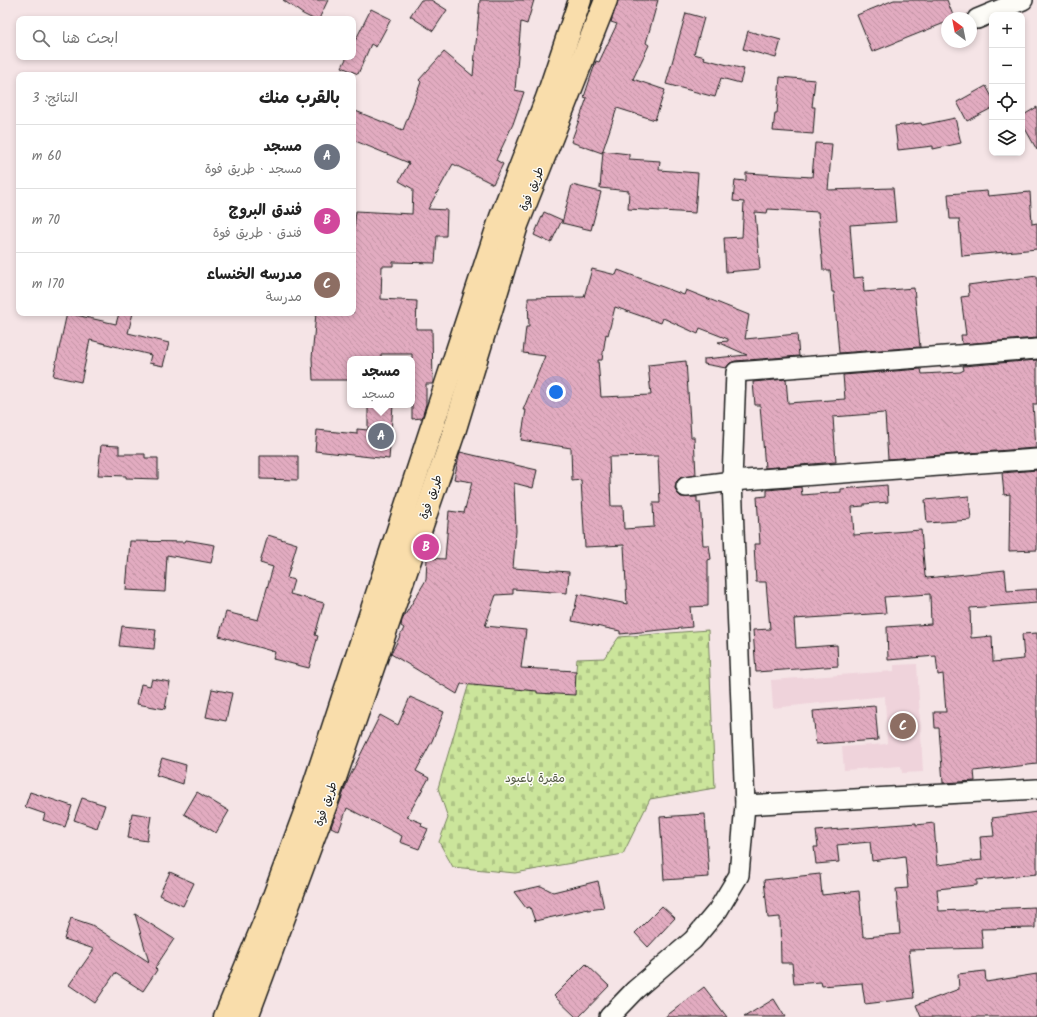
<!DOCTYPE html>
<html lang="ar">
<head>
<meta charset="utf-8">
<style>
	:root { --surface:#fff; --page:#f6f6f6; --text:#222; --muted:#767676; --line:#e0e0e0; --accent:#1f6fb2 }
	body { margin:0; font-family:Kalam,"Playpen Sans Arabic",sans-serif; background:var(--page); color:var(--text); direction:rtl }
	.controls { position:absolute; right:12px; top:12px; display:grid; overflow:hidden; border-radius:8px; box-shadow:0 2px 6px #0003 }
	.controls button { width:36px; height:36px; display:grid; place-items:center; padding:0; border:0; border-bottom:1px solid var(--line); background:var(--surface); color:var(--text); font:20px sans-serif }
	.compass { position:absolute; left:941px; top:12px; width:36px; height:36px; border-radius:50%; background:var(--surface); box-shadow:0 2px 6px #0003; rotate:328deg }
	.you { position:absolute; left:556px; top:392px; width:14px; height:14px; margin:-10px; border:3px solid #fff; border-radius:50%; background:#1a73e8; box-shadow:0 0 0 6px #1a73e833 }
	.badge { display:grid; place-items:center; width:26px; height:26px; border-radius:50%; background:var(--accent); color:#fff; font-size:13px; font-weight:700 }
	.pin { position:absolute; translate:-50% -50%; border:2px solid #fff; box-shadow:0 1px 4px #0006 }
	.popup { position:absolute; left:347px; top:356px; width:68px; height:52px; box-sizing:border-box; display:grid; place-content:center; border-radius:8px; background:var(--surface); filter:drop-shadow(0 1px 3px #0005); font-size:13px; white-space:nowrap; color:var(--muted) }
	.popup b { font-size:15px; color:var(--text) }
	.popup::after { content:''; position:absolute; left:50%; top:100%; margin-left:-8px; border:8px solid transparent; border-top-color:var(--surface) }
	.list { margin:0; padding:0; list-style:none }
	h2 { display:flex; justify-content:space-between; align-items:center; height:52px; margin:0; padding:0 16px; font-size:17px }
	h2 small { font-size:13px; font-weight:400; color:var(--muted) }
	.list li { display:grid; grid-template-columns:26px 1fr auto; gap:12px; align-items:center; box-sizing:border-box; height:64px; padding:0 16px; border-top:1px solid var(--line) }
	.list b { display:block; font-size:15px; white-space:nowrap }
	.list p { margin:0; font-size:13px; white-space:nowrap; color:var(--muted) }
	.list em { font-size:13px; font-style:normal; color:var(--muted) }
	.icon { flex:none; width:22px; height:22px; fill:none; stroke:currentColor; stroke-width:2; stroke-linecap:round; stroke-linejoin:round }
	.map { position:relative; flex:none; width:1037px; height:1017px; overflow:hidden; direction:ltr }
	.search { position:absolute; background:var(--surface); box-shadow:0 2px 6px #0003; left:16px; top:16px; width:340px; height:44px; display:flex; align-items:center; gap:10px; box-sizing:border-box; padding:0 14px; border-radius:8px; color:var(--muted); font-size:15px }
	.panel { position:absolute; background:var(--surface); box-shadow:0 2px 6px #0003; left:16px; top:72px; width:340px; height:244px; border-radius:8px; direction:rtl }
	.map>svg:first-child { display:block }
</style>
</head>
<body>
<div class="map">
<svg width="1037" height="1017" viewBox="0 0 1037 1017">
	<defs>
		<pattern id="cemetery-stones" width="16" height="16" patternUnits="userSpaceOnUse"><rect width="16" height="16" fill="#cbe59b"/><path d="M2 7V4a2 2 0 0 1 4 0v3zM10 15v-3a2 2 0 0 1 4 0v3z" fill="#aec485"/></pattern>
		<pattern id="building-back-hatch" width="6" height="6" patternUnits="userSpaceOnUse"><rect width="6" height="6" fill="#e2abc0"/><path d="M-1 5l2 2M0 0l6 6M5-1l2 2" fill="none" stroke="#c193a4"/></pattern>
	</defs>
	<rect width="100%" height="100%" fill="#f5e4e6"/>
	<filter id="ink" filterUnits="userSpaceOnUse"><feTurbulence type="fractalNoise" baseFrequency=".025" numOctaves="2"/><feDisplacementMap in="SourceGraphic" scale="8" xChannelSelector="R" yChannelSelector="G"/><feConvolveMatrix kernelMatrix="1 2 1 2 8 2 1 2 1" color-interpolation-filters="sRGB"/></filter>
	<g filter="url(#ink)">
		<path fill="#efd3db" d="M917,664l6,108 -21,1 -1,-7 -57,4 -2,-23 45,-3 -2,-48 -112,12 -2,-28 123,-9v-6z"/>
		<path fill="url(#cemetery-stones)" stroke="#74805c" d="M708,630l7,158 -65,11 -27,55 -108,19 -62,-6 -14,-25 9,-24 -10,-30 32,-108 104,12 3,-33 27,-1 15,-21z"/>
		<g fill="url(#building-back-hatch)" stroke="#1c1c1c" fill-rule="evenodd">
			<path d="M283,0h45l-9,19h-6l-10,-5z"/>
			<path d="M421,0h10l16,10 -14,21 -23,-15z"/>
			<path d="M480,0h54l-7,24 -6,-2 -6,68 9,2 -11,32 -17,36 7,4 -10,20 -40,-20 -25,45 19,1 -1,26h-9l-2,27 -42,-1v4h-11l-1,33 36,2 -1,28h16l1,55h-7v20l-4,14 -10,1v-65h-31v5h-31v21h-37l-1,-22 4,-45h37v-75l3,-27 56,3 1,-25 -14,-8 10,-18 -56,-23v-30l50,20 18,-48 -2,-2 25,-28 29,24z"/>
			<path d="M618,0h40l-12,43 3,2 -16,34 32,11 -10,30 -38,-12 -15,45 -31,-11 16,-44 -3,-1 12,-36 3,1 18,-38 -6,-2z"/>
			<path d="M894,0h53l7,18h-7v4l-75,30 -15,-37z"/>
			<path d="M371,9l20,10 -15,28 -5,-3 -13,30 -16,-7 5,-10h6v-12z"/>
			<path d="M686,13l18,5 -10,36 11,3 -1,2 40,10 -4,14 -19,-5 -6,19 -49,-13z"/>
			<path d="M748,31l33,9 -5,18 -33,-9z"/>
			<path d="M780,77l35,3 -3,27h3l-2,27 -40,-3 2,-18h2z"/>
			<path d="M986,86l6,11v11l-25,13 -10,-19z"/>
			<path d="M1037,107v43l-15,-27v-7z"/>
			<path d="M955,118l6,25 -28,6v-3l-35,4 -3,-24 26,-3 1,2z"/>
			<path d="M815,143l17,1 -4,46 65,-2 3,34 -46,3 4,53 9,-1 1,15 50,-4 6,59 -81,6 -5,-61h-2l-2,-22h-7l-5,-58 -50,-3 -1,4 -12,-1 5,57 -34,3 -2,-34 18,-1 2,-35 -11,-1 2,-21 11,1v-8l66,4z"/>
			<path d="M603,151l26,3v5l31,2 -1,9 39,3 -3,40 -67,-4 1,-18 -29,-3z"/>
			<path d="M572,185l29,7 -10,38 -29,-7z"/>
			<path d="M987,191l1,5 42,-4 2,32 5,-1v26l-75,7 -3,-37h-9l-2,-25z"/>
			<path d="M544,212l18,8 -11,23 -17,-8z"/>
			<path d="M592,269l24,6 2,-5 66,25 2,-5 63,25 -4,24 52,-5 2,22 -64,5 -5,2 -4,5 -22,-4v-5l43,-4 -29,-13 10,-1v-2l-28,-11 -2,6 -35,-16 -2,5 -46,-16 -7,28 -2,-1 -4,26h-4l3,37 50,-2 -3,-30 38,-4 5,76h3l2,38 -16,3 -4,4 -1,6 2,5 4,4h16v5h3l3,43h6l2,14 -3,1v46l-18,1 2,20 -72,7v-3l-48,-10 6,-27 49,10 -3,-59 -39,2 -4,-67 -9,1 -1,-33 -50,-8 5,-30h-3l22,-54 -22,-3 3,-26h3l-1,-29 56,-1zM658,456l2,47h-7l1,24 -30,2 -1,-23h-12l-2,-49z"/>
			<path d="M1037,276v62l-75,6 -1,-9h5l-5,-38 8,-1 -1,-11z"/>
			<path d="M67,313l49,11 3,-11h14l-5,20 41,10 -6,23 -14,-3 2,-8 -61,-15 -9,42 -28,-6z"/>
			<path d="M1037,360v44h-4l3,44 -148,11 -3,-45 -1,-1 -51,4 3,45 -71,6 -5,-63h-5l-2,-23 33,-3 2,24 57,-4 -2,-24 78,-6 1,5 38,-2 4,-2 -1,-4z"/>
			<path d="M368,405h25l-4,54 -74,-8 2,-21 40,4v-5l11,1z"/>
			<path d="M101,445l18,1v8h26v4h13v21l-32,-1v-2l-28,-1z"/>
			<path d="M460,452l77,18 -4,18 -19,-5 2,48 -3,37 56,4 -2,21 -54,-4v5l-17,1 -11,31 41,4 -5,38 55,3 -1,24 -38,-2v-2l-76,-7 -4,10 -66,-40 13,-26 -3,-2 1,-6 24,-40 1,-22 18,1 4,-48 15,2 8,-31 -18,-3z"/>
			<path d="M260,456h38v24l-38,-1z"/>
			<path d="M1037,470v80l-28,1 1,-57 -6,1 -2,-22z"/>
			<path d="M887,485l1,17 -24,2v2l-12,1 2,28 67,-5 4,46 2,2 78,-8 2,21 30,-2v14l-67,5 1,30 21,-2 1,26 31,-3 -2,-25 15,-1v131l-63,7 1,10 -32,2 -4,-55h-4l-1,-16h12l-3,-38 -5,1 -2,-19 -48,4 -1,-33 44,-3 -1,-30 -46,3 2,16 -92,6 2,29 41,-3 1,21 -82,6 -3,-42 17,-1 -4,-47h-10l-2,-38h6l-3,-47 10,-1v-6l34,-3 1,8 39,-3v-3z"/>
			<path d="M969,496l2,24 -44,3 -2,-23z"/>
			<path d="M268,535l29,9 -10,34 7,2 -4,14 34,9 -9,32 3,1 -9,32 -36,-9 2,-7 -56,-16 7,-24 32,8 15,-53 -13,-4z"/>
			<path d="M186,540l29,5 -4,18 -44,-8 -2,37 -39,-2 4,-49 55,1z"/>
			<path d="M122,626l34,3 -2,20 -35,-3z"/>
			<path d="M152,679l18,3 -5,27 -28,-5 4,-20 9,2z"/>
			<path d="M212,689l20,4 -6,28 -20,-4z"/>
			<path d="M410,697l34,15 -12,29 -16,30 13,7 -22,39 15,6 -1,3 7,3 -9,20 -19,-7 2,-6 -55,-28 -8,23 -8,-4 17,-47 32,-65 18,10z"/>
			<path d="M875,706l3,34 -62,4 -3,-33z"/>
			<path d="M162,758l24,7 -3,19 -27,-9z"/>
			<path d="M30,792l42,14 -7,21 -22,-7 2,-6 -20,-7z"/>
			<path d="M197,792l32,19 -13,22 -32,-19z"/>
			<path d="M82,798l23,7 -8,23 -23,-8z"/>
			<path d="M1037,812v62l-60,6v5l-40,4 2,22 96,-4v21l-54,1 2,19 -74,2 5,48 -49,6 -3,-21 -40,3 -1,-4 -27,2 -2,-21h-11l-1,-46 -12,1 -4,-38 56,-6 2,21 37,-4 4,45 2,1 35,-3 -4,-45 12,-1 -3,-32 -33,5 -2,-19 -33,3 2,17 -23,2 -2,-17h4l-2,-16 100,-8v2l18,-2 3,42 45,-5 -2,-23 14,-1 -2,-18z"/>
			<path d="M132,813l19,3 -4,25 -19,-3z"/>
			<path d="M705,814l4,63 -45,3 -4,-63z"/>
			<path d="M170,872l24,11 -11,23 -24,-11z"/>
			<path d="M598,881l6,27 -16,2v-1l-53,12 -5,-14 -4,1 -12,-16 27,-6 12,6z"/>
			<path d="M662,906l13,12 -27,29 -13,-14z"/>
			<path d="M135,914l39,25 -19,29 2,2 -14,21 -28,-18 -20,30 -26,-18 25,-36 -30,-10 7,-21 21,7 57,37z"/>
			<path d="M586,964l23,22 -30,31h-3l-22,-21z"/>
			<path d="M985,971l1,11 51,-8v43h-116l-5,-12 43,-16 -1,-15z"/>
			<path d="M704,987l23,30h-62z"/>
			<path d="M774,999l11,18h-41z"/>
		</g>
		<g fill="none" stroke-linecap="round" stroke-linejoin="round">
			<defs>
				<g id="minor">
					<path d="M977,19l46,-19"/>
					<path d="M686,487l46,-6 305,-22"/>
					<path d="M745,805l292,-16"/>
					<path d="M609,1017l26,-27 58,-50 25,-30 21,-35 6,-70 -13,-324 4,-109 301,-23"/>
				</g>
				<g id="highway">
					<path d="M225,1017l39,-94 43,-116 194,-590 46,-119 33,-98"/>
					<path d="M247,1017l79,-213 128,-372 63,-207 89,-225"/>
				</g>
			</defs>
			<use href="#minor" stroke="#1c1c1c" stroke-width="22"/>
			<use href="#highway" stroke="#1c1c1c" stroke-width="25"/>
			<use href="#minor" stroke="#fdfcf7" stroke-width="19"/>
			<use href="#highway" stroke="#f9ddab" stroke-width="22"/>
		</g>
	</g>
	<g text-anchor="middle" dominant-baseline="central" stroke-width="3" stroke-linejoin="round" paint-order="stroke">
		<g font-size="12" fill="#1c1c1c" stroke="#fdfcf7">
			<text transform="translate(532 189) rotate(-68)">طريق فوة</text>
			<text transform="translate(431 497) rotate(-71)">طريق فوة</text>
			<text transform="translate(326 804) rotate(-71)">طريق فوة</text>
		</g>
		<g font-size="12" fill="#515842" stroke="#fdfcf7">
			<text x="535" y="778">مقبرة باعبود</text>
		</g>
	</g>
</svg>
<div class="controls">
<button>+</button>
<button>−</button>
<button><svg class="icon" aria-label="locate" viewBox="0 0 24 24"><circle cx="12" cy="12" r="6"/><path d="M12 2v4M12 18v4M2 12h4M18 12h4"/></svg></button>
<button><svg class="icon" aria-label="layers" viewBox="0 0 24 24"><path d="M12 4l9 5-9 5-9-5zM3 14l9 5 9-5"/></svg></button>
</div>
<svg class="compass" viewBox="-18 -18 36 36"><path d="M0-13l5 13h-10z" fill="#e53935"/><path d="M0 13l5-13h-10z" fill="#767676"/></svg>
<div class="you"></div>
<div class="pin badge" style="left:381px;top:436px;background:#6b7280">A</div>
<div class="popup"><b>مسجد</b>مسجد</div>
<div class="pin badge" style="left:426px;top:547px;background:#d1479c">B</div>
<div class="pin badge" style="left:903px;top:726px;background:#8d6e63">C</div>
<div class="search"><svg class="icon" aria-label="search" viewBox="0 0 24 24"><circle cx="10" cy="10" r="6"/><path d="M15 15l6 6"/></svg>ابحث هنا</div>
<section class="panel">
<h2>بالقرب منك<small>النتائج: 3</small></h2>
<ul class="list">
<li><span class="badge" style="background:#6b7280">A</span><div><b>مسجد</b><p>مسجد · طريق فوة</p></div><em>60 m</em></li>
<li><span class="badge" style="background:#d1479c">B</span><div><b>فندق البروج</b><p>فندق · طريق فوة</p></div><em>70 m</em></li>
<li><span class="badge" style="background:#8d6e63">C</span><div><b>مدرسه الخنساء</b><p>مدرسة</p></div><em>170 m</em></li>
</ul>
</section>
</div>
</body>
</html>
